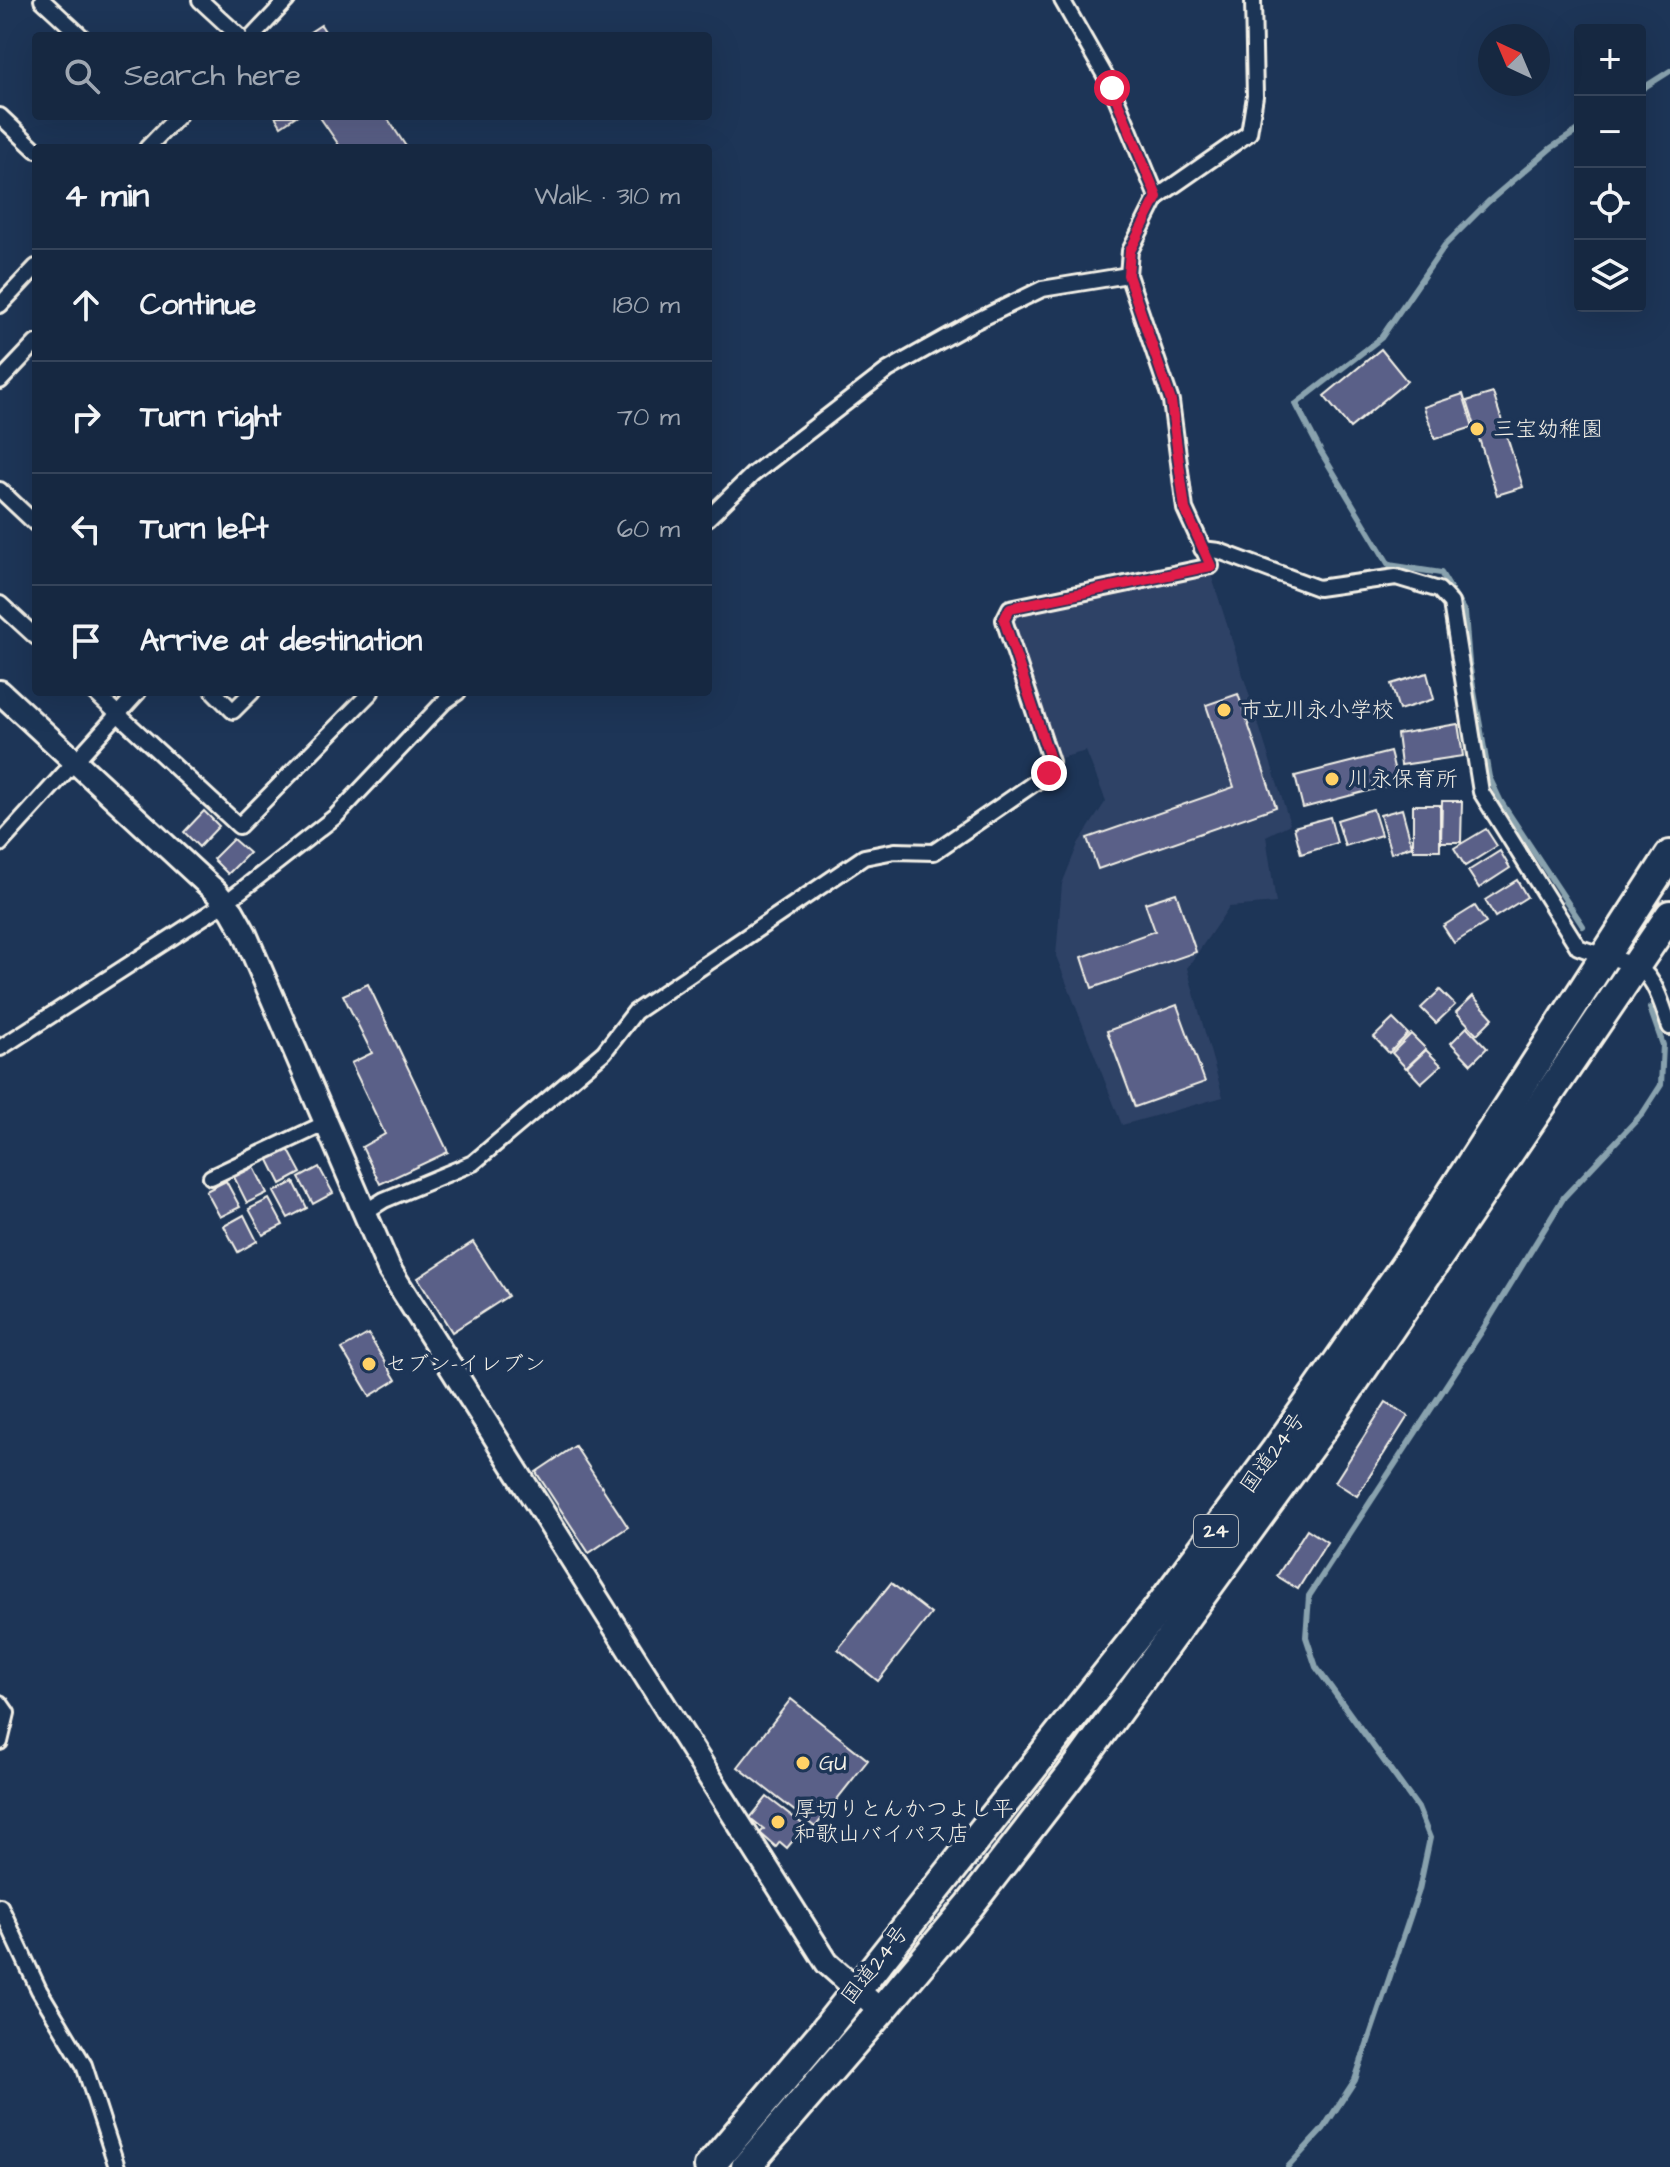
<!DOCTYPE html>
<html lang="en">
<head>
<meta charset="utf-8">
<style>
	:root { --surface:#162841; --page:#1f3048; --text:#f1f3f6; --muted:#9ea6b1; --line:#35445a }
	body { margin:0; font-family:"Architects Daughter","Klee One",sans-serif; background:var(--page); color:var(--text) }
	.controls { position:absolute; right:24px; top:24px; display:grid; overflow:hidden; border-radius:8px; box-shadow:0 8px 32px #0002 }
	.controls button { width:72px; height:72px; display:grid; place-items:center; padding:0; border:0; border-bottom:2px solid var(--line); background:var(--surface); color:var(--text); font:40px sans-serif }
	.compass { position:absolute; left:1478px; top:24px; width:72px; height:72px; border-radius:50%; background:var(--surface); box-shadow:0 8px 32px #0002; rotate:316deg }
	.stop { position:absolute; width:24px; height:24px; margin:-18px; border:6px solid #e11d48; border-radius:50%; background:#fff }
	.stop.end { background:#e11d48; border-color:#fff; box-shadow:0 2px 8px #0008 }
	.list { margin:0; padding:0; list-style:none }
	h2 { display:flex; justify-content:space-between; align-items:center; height:104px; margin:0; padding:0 32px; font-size:34px }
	h2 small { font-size:26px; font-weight:400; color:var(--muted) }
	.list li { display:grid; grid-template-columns:52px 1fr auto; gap:24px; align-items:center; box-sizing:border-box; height:112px; padding:0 32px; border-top:2px solid var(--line) }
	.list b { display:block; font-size:30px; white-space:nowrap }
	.list em { font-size:26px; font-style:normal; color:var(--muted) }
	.icon { flex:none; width:44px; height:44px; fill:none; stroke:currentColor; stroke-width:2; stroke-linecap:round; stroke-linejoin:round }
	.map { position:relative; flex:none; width:1670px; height:2167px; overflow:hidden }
	.search { position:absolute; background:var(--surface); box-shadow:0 8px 32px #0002; left:32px; top:32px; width:680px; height:88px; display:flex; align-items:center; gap:20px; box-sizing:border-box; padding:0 28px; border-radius:8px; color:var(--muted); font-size:30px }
	.panel { position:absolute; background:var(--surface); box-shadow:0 8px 32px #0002; left:32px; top:144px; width:680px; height:552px; border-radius:8px }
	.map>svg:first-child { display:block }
</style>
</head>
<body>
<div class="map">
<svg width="1670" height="2167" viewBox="0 0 1670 2167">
	<rect width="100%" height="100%" fill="#1d3557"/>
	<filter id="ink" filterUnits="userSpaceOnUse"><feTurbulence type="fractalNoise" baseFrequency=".0125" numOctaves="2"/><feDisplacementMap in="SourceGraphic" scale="16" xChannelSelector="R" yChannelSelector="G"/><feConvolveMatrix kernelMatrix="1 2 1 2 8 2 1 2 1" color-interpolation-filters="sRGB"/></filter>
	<g filter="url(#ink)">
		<path fill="#2f4266" d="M1211,574l79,250 -24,12 10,67 -47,4 -42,61 36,129 -101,28 -66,-169 6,-72 16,-40 28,-43 -20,-50 -29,8 -46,-137 5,-11z"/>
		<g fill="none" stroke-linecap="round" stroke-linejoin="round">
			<g stroke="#89a2ae" stroke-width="6">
				<path d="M1640,90l30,-19"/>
				<path d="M1580,129l-29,19 -63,54 -43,43 -64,93 -85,66 25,48 68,113 52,8 24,40 4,50 20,114 12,25 82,124"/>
				<path d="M1288,2167l35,-38 32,-49 64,-190 11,-52 -12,-30 -102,-141 -10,-30 3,-41 174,-267 81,-132 79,-84 18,-28 2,-40 -13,-37"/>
			</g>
		</g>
		<g fill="#5a6188" stroke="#f4f1e8" stroke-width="2">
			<path d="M321,25l7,11h-24z"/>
			<path d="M275,116h21l-15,10z"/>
			<path d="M319,116h67l21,32h-66z"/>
			<path d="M1381,349l26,32 -57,47 -26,-32z"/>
			<path d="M1493,393l30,94 -26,8 -30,-94z"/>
			<path d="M1463,394l10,33 -38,12 -11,-32z"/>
			<path d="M1427,673l7,26 -35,11 -8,-26z"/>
			<path d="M1238,694l38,113 -178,62 -11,-31 147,-51 -28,-82z"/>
			<path d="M1458,724l5,32 -62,9 -4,-31z"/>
			<path d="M1390,752l8,31 -95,25 -8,-32z"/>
			<path d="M1442,801h20l-1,41h-20z"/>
			<rect x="1413" y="805" width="27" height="45"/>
			<path d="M1373,809l8,26 -36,11 -8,-26z"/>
			<path d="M1402,809l10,37 -21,7 -11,-38z"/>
			<path d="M204,811l15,15 -20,21 -15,-15z"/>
			<path d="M1330,817l7,26 -36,11 -7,-27z"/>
			<path d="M1486,829l11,17 -32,20 -11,-18z"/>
			<path d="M233,839l16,14 -21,21 -15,-15z"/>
			<path d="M1500,851l10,17 -31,20 -11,-17z"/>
			<path d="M1517,880l10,17 -32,20 -10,-17z"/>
			<path d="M1176,893l20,59 -104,36 -10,-31 73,-26 -10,-28z"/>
			<path d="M1475,906l11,17 -32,20 -11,-17z"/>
			<path d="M368,984l80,168 -68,32 -18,-37 23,-13 -34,-71 21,-10 -29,-58z"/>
			<path d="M1440,990l15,15 -19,18 -15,-15z"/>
			<path d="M1473,996l20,22 -16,16 -21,-22z"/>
			<path d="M1177,1005l28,77 -70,25 -28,-76z"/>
			<path d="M1393,1019l15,15 -19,19 -15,-16z"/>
			<path d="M1467,1027l20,21 -16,16 -20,-21z"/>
			<path d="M1411,1034l15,15 -20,19 -14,-15z"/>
			<path d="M1426,1050l15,15 -20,18 -14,-15z"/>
			<path d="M287,1147l14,26 -20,11 -13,-26z"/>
			<path d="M254,1167l13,26 -20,10 -13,-26z"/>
			<path d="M319,1167l14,26 -20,11 -14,-26z"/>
			<path d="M226,1181l14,26 -20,10 -14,-26z"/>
			<path d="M294,1182l13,26 -19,10 -14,-26z"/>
			<path d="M269,1199l14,26 -20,10 -14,-26z"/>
			<path d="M244,1215l13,26 -19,11 -14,-26z"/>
			<path d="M473,1242l35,54 -56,36 -34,-54z"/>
			<path d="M368,1334l28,46 -26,16 -28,-47z"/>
			<path d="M1386,1402l22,14 -51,80 -22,-14z"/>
			<path d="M575,1446l53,81 -39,26 -53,-81z"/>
			<path d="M1307,1529l20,13 -29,47 -21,-13z"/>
			<path d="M891,1583l40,31 -53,67 -40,-32z"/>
			<path d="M791,1699l77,61 -53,67 -77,-60z"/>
			<path d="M767,1797l38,29 -18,22 -7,-6 -4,5 -16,-14 4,-4 -14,-11z"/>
		</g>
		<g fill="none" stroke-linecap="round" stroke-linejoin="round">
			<defs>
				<g id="street">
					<path d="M42,0l39,36"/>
					<path d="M200,0l39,36"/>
					<path d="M1062,0l50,88 45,109"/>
					<path d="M253,36l34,-36"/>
					<path d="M0,116l36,34"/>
					<path d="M147,148l31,-32"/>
					<path d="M0,305l36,-38"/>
					<path d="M0,381l36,-38"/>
					<path d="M0,490l36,34"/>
					<path d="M708,518l44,-43 136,-105 84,-47 70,-34 86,-14"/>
					<path d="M1202,549l17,2 99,37 78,-11 43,13 12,13 30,189 97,155c18,7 36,11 54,17 23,9 30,42 38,63"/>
					<path d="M0,604l36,33"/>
					<path d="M94,692l145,134 132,-134"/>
					<path d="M214,692l19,19 19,-19"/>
					<path d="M0,844l138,-152"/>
					<path d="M0,1048l225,-145 111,-87 108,-114 14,-10"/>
					<path d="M211,1177l115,-54"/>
					<path d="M365,1212l19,-12 89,-37 131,-111 31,-40 229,-155 31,-6 39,1 115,-79 2,-11 -47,-142 6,-12 201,-42 -26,-57 -14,-108 -43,-126 2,-24 27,-54 92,-64 6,-37 -2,-96"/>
					<path d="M0,1703l7,10 -7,29"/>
					<path d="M0,1906l39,84 45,75 33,102"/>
				</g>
				<path id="secondary" d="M0,692l216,200 16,19 13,23 144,335 438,694 54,48"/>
				<g id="highway">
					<path d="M709,2167l116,-137 330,-417 121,-163 130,-186 264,-409"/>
					<path d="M746,2167l135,-156 89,-106 109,-141 241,-332 350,-517"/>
				</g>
			</defs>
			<use href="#street" stroke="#f4f1e8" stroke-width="20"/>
			<use href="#secondary" stroke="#f4f1e8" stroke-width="28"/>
			<use href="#highway" stroke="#f4f1e8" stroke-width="34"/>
			<use href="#street" stroke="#1d3557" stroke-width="14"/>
			<use href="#secondary" stroke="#1d3557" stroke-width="22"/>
			<use href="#highway" stroke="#1d3557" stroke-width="28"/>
		</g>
	</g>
	<g fill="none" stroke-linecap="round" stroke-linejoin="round" filter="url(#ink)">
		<path stroke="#e11d48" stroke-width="10" d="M1049,773l2,-11 -47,-142 6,-12 201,-42 -26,-57 -14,-108 -43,-126 2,-24 27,-54 -45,-109"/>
	</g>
	<g fill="#ffd166" stroke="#1d3557" stroke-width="3">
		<circle cx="1477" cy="429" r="8"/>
		<circle cx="1224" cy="710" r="8"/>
		<circle cx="1332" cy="779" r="8"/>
		<circle cx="369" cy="1364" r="8"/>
		<circle cx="803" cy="1763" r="8"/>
		<circle cx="778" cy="1822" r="8"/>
	</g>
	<g text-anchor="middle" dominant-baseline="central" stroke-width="7" stroke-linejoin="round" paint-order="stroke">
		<rect fill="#1d3557" stroke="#b4b9bc" stroke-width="2" x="1194" y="1515" width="44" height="32" rx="6"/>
		<g font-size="20" font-weight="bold" fill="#f4f1e8">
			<text x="1216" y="1531">24</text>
		</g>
		<g font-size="22" fill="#f4f1e8" stroke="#1d3557" text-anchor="start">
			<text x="1493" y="429">三宝幼稚園</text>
			<text x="1240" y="710">市立川永小学校</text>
			<text x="1348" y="779">川永保育所</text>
			<text x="385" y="1364">セブン-イレブン</text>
			<text x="819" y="1763">GU</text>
			<text x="794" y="1809">厚切りとんかつよし平<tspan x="794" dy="25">和歌山バイパス店</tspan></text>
		</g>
		<g font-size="22" fill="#f4f1e8" stroke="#1d3557">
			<text transform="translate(1273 1453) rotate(-54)">国道24号</text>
			<text transform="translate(875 1965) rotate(-52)">国道24号</text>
		</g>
	</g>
</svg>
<div class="controls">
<button>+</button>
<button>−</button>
<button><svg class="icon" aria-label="locate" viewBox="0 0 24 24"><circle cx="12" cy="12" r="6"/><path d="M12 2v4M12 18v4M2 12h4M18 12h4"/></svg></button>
<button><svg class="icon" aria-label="layers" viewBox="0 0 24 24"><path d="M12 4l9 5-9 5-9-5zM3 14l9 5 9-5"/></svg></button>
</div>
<svg class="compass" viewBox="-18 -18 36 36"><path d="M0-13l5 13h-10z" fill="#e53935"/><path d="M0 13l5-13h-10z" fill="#9ea6b1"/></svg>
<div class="stop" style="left:1112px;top:88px"></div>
<div class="stop end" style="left:1049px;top:773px"></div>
<div class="search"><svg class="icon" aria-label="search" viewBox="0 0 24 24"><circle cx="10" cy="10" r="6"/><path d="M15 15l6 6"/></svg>Search here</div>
<section class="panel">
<h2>4 min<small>Walk · 310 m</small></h2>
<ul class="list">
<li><svg class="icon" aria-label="ahead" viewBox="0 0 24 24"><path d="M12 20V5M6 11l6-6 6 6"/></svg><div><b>Continue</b></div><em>180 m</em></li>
<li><svg class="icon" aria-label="right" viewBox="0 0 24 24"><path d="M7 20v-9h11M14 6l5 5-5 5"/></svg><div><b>Turn right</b></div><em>70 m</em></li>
<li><svg class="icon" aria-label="left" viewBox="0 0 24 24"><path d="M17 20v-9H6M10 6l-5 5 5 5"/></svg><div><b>Turn left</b></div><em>60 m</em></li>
<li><svg class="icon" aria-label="arrive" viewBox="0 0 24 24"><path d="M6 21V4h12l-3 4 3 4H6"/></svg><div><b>Arrive at destination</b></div></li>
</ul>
</section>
</div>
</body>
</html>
